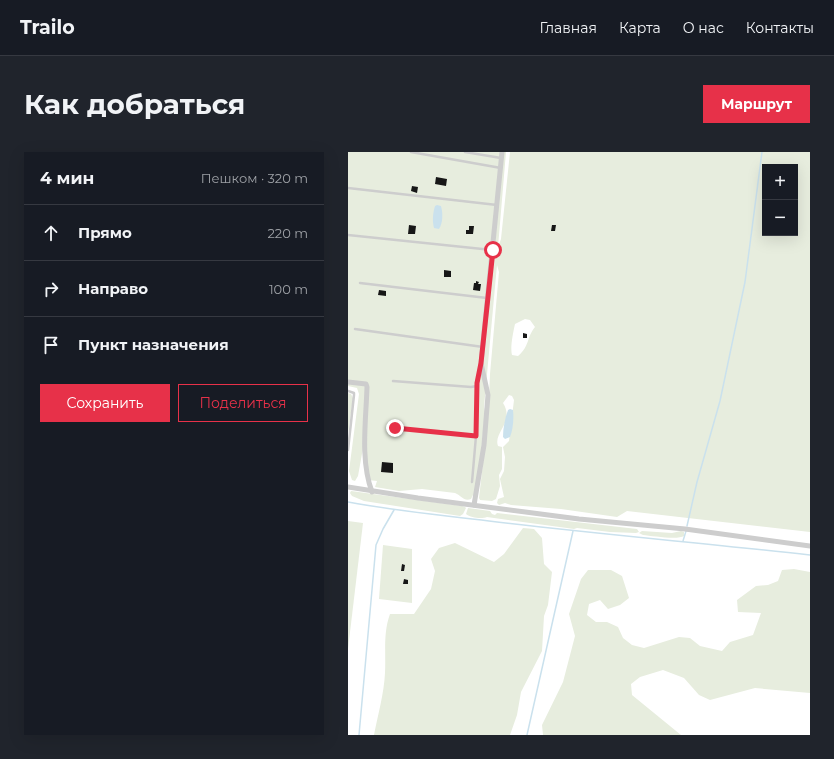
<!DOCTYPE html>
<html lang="ru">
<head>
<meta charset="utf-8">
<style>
	:root { --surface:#171b24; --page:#20242c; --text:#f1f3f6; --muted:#9ea1a6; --line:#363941; --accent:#e73149 }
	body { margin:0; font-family:Montserrat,sans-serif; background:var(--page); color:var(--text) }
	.controls { position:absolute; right:12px; top:12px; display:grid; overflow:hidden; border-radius:0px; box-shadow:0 4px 16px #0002 }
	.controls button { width:36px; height:36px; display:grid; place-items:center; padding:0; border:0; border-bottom:1px solid var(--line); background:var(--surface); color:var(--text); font:20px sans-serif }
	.stop { position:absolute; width:12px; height:12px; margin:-9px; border:3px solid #e73149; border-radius:50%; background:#fff }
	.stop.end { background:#e73149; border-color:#fff; box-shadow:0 1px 4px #0008 }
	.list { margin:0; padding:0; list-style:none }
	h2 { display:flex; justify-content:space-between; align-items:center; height:52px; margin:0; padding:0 16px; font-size:17px }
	h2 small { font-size:13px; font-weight:400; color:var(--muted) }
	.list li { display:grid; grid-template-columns:26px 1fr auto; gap:12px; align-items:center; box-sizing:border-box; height:56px; padding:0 16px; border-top:1px solid var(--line) }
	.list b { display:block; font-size:15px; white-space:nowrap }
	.list em { font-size:13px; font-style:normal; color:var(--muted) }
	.actions { display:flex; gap:8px; padding:12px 16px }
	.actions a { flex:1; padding:9px 0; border:1px solid var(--accent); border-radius:0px; text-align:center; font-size:14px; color:var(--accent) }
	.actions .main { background:var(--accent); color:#fff }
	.icon { flex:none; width:22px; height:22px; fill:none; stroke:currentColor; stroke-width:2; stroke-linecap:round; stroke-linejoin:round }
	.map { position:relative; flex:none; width:462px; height:583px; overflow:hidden; border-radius:0px }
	header { display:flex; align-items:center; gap:24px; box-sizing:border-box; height:56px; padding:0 20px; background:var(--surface); border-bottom:1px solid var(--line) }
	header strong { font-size:19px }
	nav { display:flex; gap:22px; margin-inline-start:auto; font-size:14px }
	.intro { display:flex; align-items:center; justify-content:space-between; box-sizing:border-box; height:96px; padding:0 24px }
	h1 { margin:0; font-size:28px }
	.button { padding:10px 18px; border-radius:0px; background:var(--accent); color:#fff; font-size:14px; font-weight:700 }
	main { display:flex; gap:24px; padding:0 24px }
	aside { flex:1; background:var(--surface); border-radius:0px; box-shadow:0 4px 16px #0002 }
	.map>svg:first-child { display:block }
</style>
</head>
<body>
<header>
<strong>Trailo</strong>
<nav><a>Главная</a><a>Карта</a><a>О нас</a><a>Контакты</a></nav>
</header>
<div class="intro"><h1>Как добраться</h1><a class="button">Маршрут</a></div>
<main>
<aside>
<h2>4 мин<small>Пешком · 320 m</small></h2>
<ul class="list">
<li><svg class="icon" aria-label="ahead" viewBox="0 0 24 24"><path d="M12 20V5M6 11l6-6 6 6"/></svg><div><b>Прямо</b></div><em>220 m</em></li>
<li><svg class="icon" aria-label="right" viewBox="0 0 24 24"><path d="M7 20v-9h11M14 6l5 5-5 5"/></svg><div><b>Направо</b></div><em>100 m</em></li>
<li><svg class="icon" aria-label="arrive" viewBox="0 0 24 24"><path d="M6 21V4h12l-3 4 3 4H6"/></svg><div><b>Пункт назначения</b></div></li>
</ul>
<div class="actions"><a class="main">Сохранить</a><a>Поделиться</a></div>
</aside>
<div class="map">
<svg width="462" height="583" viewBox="0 0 462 583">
	<rect width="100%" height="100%" fill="#fff"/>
	<g fill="#e7edde" fill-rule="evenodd">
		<path d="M0,0h158l-8,95 3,-8 9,-87h300v380l-183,-21 -10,6 -56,-8 -50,-4 -6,-2 -6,2 -2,-2 1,-4 6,-2 -4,-18 4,-8 1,-14 -2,-10 6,-6 5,-41 -2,-4 -3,-1 -6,8c12,19 -10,30 -5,43l4,1v22l-3,6 1,11 -4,13 -4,2 -12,-1 -1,-2 9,-79 2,-45 8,-91 1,-11 -2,-7 -13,142 1,5 -8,84 -4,-1 -2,4c-7,3 -9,-3 -16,-6l-33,-4 -23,2 -24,-4 2,-6 -9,-1 -3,-43 -7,39 -3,5 -3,-1 -3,-9 10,-77 -2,-6 -9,-2zM417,15h30v66h-30zM177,167l5,1 5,7c-9,11 -5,19 -17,29l-6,-1c-2,-7 1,-22 3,-31z"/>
		<path d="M0,241l3,1 2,4 -5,36z"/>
		<path d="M3,339l111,15 3,1 1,1 -3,6 -3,2 -96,-15 -12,-5 -2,-3z"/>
		<path d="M120,356l22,3 2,3 3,1 2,-2 140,16 2,3 -3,1 -26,-1 -33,-4 -3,1 -7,-1 -80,-11c-5,2 -16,1 -21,-3z"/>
		<path d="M0,369l15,2 -15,126z"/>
		<path d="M175,376l11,1 8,9 2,26 8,8 -4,33 -4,11 -2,35 -21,41 -4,23 -7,20h-136c4,-21 10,-41 11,-62 1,-20 -2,-40 5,-59h24l17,-25 4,-18 -4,-12 8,-11 16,-5 39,19 10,-8z"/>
		<path d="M294,379l30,2 9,-2 3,1v4c-6,4 -32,0 -41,-1l-4,-2z"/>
		<path d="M35,393l29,4v54l-33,-4z"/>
		<path d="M446,417l16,3v121l-55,-5 -45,12 -11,-5 -15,-17 -21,-8 -23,7 -9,7 1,11 49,40h-138l-1,-10 21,-43 12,-46 -6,-22 12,-35 7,-9h23l11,6 7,22 -9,7 -12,4 -8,-9 -11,4 -2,11 9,7h11l11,5 5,11 9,7 12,3 35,-11 11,1 10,8 22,5 8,-9 23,-7 8,-22 -23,-1 -1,-12 19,-14 12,-1 10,-4 4,-11z"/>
	</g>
	<g fill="#cae1ed">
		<path d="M89,53l4,1c2,7 2,17 -2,23l-5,-1c-2,-7 -1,-16 1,-22z"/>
		<path d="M162,257l3,1c1,9 0,19 -3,27l-5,2 -2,-2c0,-9 2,-19 5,-27z"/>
	</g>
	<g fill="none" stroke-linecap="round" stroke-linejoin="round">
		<g stroke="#cae1ed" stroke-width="1.5">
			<path d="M0,350c47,9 94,13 141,19 107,13 214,22 321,34"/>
			<path d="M339,374l10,-44 23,-81 25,-119 17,-130"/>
			<path d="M335,389l3,-10"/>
			<path d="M11,583l17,-190 7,-16 11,-19"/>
			<path d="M179,583l46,-204"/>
		</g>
	</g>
	<g fill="#171717">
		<path d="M88,25l11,2 -1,7 -11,-2z"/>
		<path d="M64,34l6,1 -1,6 -6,-2z"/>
		<path d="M61,73l7,1 -1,8h-7z"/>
		<path d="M204,73h4l-1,6h-4z"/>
		<path d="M121,74h5l-1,8h-7v-4h3z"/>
		<path d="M96,118l7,1v6h-7z"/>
		<path d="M128,129l3,1 -1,2h3l-1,7 -7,-1 1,-7h2z"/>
		<path d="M31,138l7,1v5l-8,-1z"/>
		<path d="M175,181l4,1v4h-4z"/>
		<path d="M34,310l11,1v10l-12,-1z"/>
		<path d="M54,412l3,1 -1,6h-3z"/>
		<path d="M56,427l4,1v4h-5z"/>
	</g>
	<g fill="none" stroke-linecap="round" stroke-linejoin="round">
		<g stroke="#cdcdcd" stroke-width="2.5">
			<path d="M63,0l90,16"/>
			<path d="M117,0l36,6"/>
			<path d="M0,36l149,17"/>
			<path d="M0,83l144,15"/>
			<path d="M12,131l127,15"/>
			<path d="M7,177l128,18"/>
			<path d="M45,229l78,6 6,-1"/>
			<path d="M0,239l6,2v2l-6,55"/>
			<path d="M47,276l81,8"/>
			<path d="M124,330l4,-46 1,-53 3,-18"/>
		</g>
		<g stroke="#cdcdcd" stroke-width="5">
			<path d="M0,230l18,2 1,3c-1,34 -7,73 5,105"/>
			<path d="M0,335l70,11 161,21 106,10 125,17"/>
			<path d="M126,353l10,-60 4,-50 -7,-32 21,-211"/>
		</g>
	</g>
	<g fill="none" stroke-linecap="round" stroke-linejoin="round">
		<path stroke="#e73149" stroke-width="5" d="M47,276l81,8 1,-53 4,-20 12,-113"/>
	</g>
</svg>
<div class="controls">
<button>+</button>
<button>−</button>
</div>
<div class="stop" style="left:145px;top:98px"></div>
<div class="stop end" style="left:47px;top:276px"></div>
</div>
</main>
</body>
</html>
